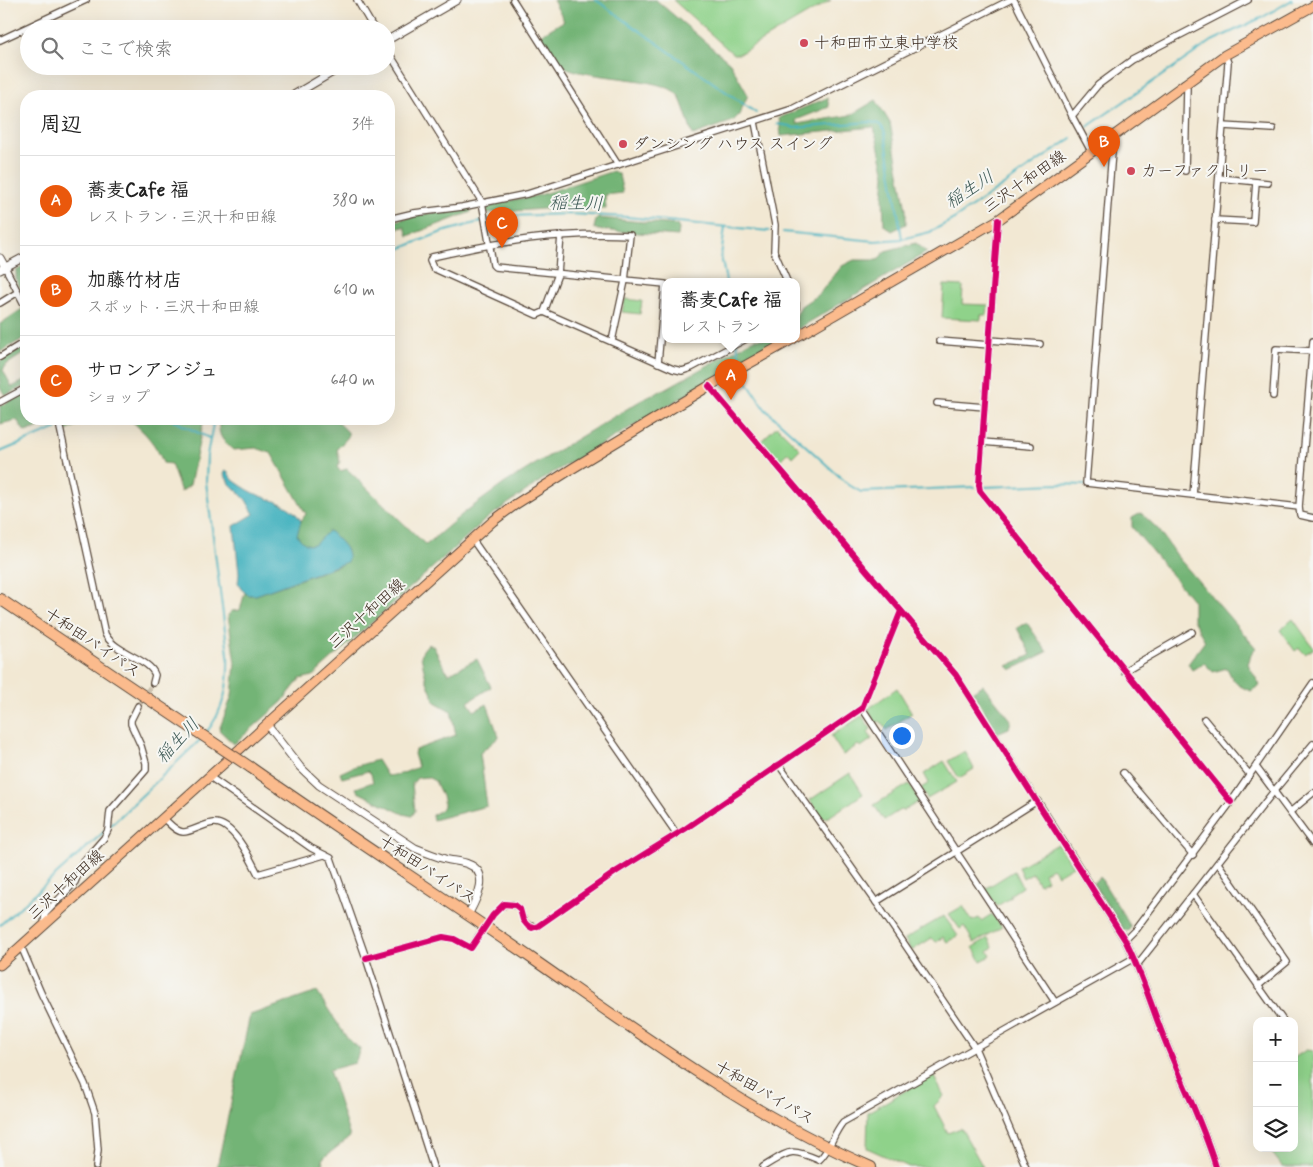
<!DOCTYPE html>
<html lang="ja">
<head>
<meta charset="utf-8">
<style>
	:root { --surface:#fff; --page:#f6f6f6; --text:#222; --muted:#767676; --line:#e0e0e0; --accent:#ea580c }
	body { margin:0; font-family:Mynerve,"Klee One",sans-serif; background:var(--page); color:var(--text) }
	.controls { position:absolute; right:15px; bottom:15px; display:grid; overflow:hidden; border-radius:10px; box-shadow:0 5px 20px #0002 }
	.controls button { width:45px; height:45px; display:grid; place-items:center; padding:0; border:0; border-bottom:1px solid var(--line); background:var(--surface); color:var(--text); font:25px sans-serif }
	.you { position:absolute; left:901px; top:735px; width:18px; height:18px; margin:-12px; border:4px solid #fff; border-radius:50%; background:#1a73e8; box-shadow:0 0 0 8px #1a73e833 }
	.badge { display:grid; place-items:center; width:32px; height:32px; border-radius:50%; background:var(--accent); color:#fff; font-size:16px; font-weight:700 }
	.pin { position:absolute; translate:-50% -41px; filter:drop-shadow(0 1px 2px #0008) }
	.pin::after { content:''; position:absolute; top:26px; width:18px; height:15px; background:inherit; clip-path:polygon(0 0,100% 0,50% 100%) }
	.popup { position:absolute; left:662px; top:278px; width:138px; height:65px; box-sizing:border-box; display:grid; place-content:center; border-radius:10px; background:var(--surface); filter:drop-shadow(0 1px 4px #0005); font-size:16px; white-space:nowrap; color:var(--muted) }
	.popup b { font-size:19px; color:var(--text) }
	.popup::after { content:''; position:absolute; left:50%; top:100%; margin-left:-10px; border:10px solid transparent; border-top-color:var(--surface) }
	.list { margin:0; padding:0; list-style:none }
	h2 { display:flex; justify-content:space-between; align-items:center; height:65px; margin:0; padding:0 20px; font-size:21px }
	h2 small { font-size:16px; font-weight:400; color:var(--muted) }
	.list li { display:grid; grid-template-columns:32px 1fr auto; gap:15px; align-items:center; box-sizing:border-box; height:90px; padding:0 20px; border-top:1px solid var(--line) }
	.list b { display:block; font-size:19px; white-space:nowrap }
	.list p { margin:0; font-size:16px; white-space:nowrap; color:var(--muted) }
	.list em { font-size:16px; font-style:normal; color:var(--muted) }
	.icon { flex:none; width:28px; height:28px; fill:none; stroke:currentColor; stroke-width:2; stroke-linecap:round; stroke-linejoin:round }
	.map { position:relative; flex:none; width:1313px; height:1167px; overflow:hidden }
	.search { position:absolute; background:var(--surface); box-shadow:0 5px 20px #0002; left:20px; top:20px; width:375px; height:55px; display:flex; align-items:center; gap:12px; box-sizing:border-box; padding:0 18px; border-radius:28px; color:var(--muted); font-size:19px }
	.panel { position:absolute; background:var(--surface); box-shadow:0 5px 20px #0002; left:20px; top:90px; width:375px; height:335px; border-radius:20px }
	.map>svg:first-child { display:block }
</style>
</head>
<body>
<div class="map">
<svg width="1313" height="1167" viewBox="0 0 1313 1167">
	<rect width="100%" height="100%" fill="#f6f6f2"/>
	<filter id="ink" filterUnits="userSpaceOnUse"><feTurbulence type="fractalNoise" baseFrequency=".02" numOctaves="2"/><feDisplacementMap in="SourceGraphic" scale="10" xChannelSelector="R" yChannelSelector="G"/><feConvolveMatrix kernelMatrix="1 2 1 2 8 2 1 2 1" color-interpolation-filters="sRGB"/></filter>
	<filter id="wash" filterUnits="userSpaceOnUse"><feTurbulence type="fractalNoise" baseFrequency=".0096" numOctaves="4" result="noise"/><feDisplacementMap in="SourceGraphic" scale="20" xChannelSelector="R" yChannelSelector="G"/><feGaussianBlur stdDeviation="1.12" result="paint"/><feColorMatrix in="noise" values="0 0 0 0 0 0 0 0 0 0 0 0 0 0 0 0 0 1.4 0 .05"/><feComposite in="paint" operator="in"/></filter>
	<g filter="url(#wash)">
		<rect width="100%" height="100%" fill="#f2e8d3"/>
		<g fill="#8fd28a" stroke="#657e54">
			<path d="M673,0h158l-92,54h-6z"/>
			<path d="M944,285l19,1 -1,18 26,1 -1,10h-6v5l-39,-2z"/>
			<path d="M625,299l17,2 -2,13 -18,-2z"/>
			<path d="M777,426l23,23 -8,8 -4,-5 -8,8 -19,-19z"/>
			<path d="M1293,619l20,28v2l-8,5 -6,-6 -4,3 -15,-21z"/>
			<path d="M897,688l15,25 -25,17 -7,-9 -4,2 -8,-14z"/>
			<path d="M862,716l9,13 -3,3 4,7 -11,8 -3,-2 -15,10 -12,-19z"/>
			<path d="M965,751l9,18 -15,9 -11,-17z"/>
			<path d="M944,761l13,21 -30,17 -6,-11 8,-5 -5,-9z"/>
			<path d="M850,773l13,21 -34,23 -8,1 -11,-18z"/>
			<path d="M909,784l11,17 -17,10 -3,-1 -16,10 -10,-15z"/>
			<path d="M1058,844l15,22 -15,9 -6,-7 -8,5 3,7 -8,4 -7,-11 -9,5 -5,-11z"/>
			<path d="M1014,871l8,16 -11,7 -1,4 -13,8 -12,-17z"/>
			<path d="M963,906l9,15 7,-3 2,3 11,-7 10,13 -28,16 -10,-17 -4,3 -11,-15z"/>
			<path d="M944,916l14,20 -11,6 -4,-5 -7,5 -4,-4 -21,13 -6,-12z"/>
			<path d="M988,938l5,9 -5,4 3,5 -10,5 -8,-14z"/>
			<path d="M1306,1050l7,1v116h-30l-15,-19h26v-90z"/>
			<path d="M933,1075l11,21 -10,10 14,27 13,-5 22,39h-74l-42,-19 1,-36z"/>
		</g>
		<g fill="#73b476" stroke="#576f4a">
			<path d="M553,0h103l74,63 18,32 -9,20 -6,6 -40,14c-4,-9 -10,-33 -15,-40 -15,-19 -91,-15 -115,-29 -10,-6 -17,-22 -23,-31l24,-14z"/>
			<path d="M827,98l2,9 -33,13 1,4 54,-9 25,-15 14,23 16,87v14l-14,7 -8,-6 -1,-29 2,-21 -11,-48 -93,9 -2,-18z"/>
			<path d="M613,171l6,4 4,18 -18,2 1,14 -49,-1 -70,5 -1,-8 54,-10z"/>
			<path d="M470,207l1,5 -63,24 -3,-9 -13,2 -1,-7 27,-7z"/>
			<path d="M598,218l79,7 2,4 -1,7 -80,-6 -4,-2 2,-8z"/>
			<path d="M916,243l11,9 -131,78v-14l5,-10 18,-12 23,-28 12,-6h24l7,-9z"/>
			<path d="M26,265v34l-10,-20v-8z"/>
			<path d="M22,309l4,9v19l-26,15v-28z"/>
			<path d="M755,339h27l-233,136 -64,45 -172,156 -13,3 -18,23 -48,42 -15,-14 13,-34 3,-33 -7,-48 4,-4 8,-1 5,-18 3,3h8l85,-30 6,-15 -16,-18h-3c-3,2 -5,6 -8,9 -7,8 -24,2 -23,-9 1,-7 5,-13 9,-18l-35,-61 -15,-5 -23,2c-12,-11 -15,-14 -14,-31h116l13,13v5l-11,12 3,13 -3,5 3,4 7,-2 79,76 39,-33 40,-29 37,-23 98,-59 25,-12z"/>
			<path d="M26,345v7l-20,13 -3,5 9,17 14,-7v6l-21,9 -5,-7v-27z"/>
			<path d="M26,393v26h28l1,3 -30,10 -8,-12 -17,4v-18z"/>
			<path d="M66,419h24l-24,12 -3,-11z"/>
			<path d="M129,419h75l-14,66 -9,7 -10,-28 -8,-1c-6,-18 -19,-32 -34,-44z"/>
			<path d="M1141,513l18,17 16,24 81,94 -4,4 -4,12 12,21 -9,6c-15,-6 -17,-8 -24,-23l-14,4 -9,-9 -12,7 -4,-6 17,-23 -12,-21v-19l-61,-74v-9z"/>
			<path d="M1027,623l20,29 -36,18 -4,-4 24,-11 -14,-27z"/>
			<path d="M428,644l5,2 15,28 29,-15 14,28 -23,15 6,9 13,-7 12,33 -19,16 7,53 -54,14 -1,-5c19,-8 10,-18 3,-34l-8,-4 -10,1 -5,6 3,27 -3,5 -9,-2 -45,-22 -2,-4 17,-6 -2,-8 -3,-3 -26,7 -2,-5 13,-6 24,-7 10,16 14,-2 17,-7 -4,-13 1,-4 41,-15 -5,-24 -16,-9 -9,-23 -5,-23 2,-6z"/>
			<path d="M983,685l28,35 -2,8 -12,5 -24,-42z"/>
			<path d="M1100,877l31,50 -3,4 -5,-1 -30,-47z"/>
			<path d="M317,992l30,46 13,11 -5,14 -26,7 21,67 -28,22 2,8h-107l33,-152z"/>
		</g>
		<path fill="#44b2bf" stroke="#406e6e" d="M225,471c5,2 4,4 7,8 5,4 14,10 20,13 17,9 39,10 49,29l-4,14c13,18 19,8 31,-4l3,1c8,9 21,18 16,30l-91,33h-8l-7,-6 -3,-6 1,-9 -5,-48 20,-12 -8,-14 -17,-17 -5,-9z"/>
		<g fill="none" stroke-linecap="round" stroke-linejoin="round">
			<g stroke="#44b2bf" stroke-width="2">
				<path d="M596,0l160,113"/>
				<path d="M777,124l13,2 4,2 76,-6c9,1 12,2 15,11l17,106"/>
				<path d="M1087,127l125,-86 51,-24 29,-17"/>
				<path d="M487,220l20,-4 63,-2 57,3 142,14"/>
				<path d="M725,227l-4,29 5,25"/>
				<path d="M783,232l92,9 27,-2 28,-7 24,-13 118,-81"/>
				<path d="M389,253l53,-21 41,-11"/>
				<path d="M736,339l5,26"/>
				<path d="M742,372l1,4 22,33 84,76 12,7 114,-5"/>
				<path d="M170,419l39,19"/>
				<path d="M62,425l13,-6"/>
				<path d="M0,452l57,-24"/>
				<path d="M984,487l73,-3 28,1"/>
				<path d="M1303,509l10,3"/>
				<path d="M205,734c20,-24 24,-51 23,-80l-22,-172 1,-27 7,-36"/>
				<path d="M110,826l91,-87"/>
				<path d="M0,925l105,-94"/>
			</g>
		</g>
	</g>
	<g filter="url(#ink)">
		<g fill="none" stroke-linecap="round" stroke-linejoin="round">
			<g stroke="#cdc2af" stroke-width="5.5" stroke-dasharray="5.5 3" stroke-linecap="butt">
				<path d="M138,706l15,-23"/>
				<path d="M479,935l14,-20"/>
			</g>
			<defs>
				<g id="minor">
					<path d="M357,0l17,29"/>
					<path d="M513,0l105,165"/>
					<path d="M1014,0l58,116 20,37"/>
					<path d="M0,40l86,-40"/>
					<path d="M386,48l96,154 11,63 2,2 170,17 -7,79"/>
					<path d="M1184,83l3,5 -2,83"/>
					<path d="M1072,116l26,-31 34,-25 116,-60"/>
					<path d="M755,122l20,103 -1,26 13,30"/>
					<path d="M1223,126l50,3"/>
					<path d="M1109,140l3,12 -26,331 213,24"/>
					<path d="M1219,178l49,5"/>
					<path d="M389,219l25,-6 48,-6 65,-13 265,-85 218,-109"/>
					<path d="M998,220l-19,265 1,6 251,311"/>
					<path d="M1215,220l38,2 3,-40"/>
					<path d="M561,235l-3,39 -14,38 129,57 9,2 9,-3 55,-29"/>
					<path d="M5,267l21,41"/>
					<path d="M0,303l18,-11"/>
					<path d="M796,304v5"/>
					<path d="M544,312l-7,3 -104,-47 -3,-7 2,-4c68,-15 127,-26 198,-22l-5,46 -13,60"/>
					<path d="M990,340l50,4"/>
					<path d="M939,341l51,4"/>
					<path d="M1313,341l-14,166 1,8 13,3"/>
					<path d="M0,357l26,-16"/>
					<path d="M709,386l247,289 81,126 -161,101"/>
					<path d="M1273,396l3,-47 36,2"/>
					<path d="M0,402l26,-14"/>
					<path d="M937,403l48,4"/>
					<path d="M58,419l47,215c11,20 44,24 50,41l-2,8"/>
					<path d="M982,442l49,4"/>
					<path d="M1193,495l35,-432 -3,-8"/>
					<path d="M472,539l204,294"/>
					<path d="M1124,671l68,-39"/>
					<path d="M862,708l193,294"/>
					<path d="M1204,719l46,56"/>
					<path d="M779,765l97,137 99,146 51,119"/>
					<path d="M1256,767l57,77"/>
					<path d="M1123,773l70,82"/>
					<path d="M210,777l101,71 20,10 35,100 67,209"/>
					<path d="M1290,812l23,-19"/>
					<path d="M163,818c5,4 13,14 20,14 6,1 21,-8 30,-9 20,-2 38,37 45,51l66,-19"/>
					<path d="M1218,863l69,99 -29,24"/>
					<path d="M1193,894l89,125"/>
					<path d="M493,915c8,-9 16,-16 27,-6 3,11 6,20 18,17l79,-55 68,-42 177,-121 39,-97"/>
					<path d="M44,925l1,-11 30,-32 8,-20 21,-24 4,-8 2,-19 36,-41v-7l-5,-17 -10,-22v-4l7,-14"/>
					<path d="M1125,940l10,-10 96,-128 82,-119"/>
					<path d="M21,946l20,47 44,91 10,29 3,37 -2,17"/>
					<path d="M366,958l77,-21 11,2 17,9 8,-13"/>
					<path d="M1137,965l137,-174 39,-47"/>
					<path d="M763,1167c27,-16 26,-20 56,-7 11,-10 14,-26 24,-38l291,-164"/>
				</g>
				<g id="tertiary">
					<path d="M386,41l71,-41"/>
					<path d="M292,96l51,-30"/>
					<path d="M0,258l5,9"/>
					<path d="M0,270l26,-14"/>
					<path d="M267,725l33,42 19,18 96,63c10,4 20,8 30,11 7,2 16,2 23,5 24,9 8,36 0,51"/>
					<path d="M1037,801l88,139c17,33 27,69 41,103 17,42 37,81 50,124"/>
				</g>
				<g id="primary">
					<path d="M796,337l202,-117 227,-165 88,-49"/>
					<path d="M0,965l493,-444 23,-17 57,-36 136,-82 84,-47"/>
				</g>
				<g id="trunk">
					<path d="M0,599l196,132"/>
					<path d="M250,767c94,66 190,128 284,193 108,75 216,155 337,207"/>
				</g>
			</defs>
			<use href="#minor" stroke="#564639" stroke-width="8"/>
			<use href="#tertiary" stroke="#564639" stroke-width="9"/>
			<use href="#primary" stroke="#564639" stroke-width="11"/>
			<use href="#trunk" stroke="#564639" stroke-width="12"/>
			<use href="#minor" stroke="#fff" stroke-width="5.5"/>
			<use href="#tertiary" stroke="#fff" stroke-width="7"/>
			<use href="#primary" stroke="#fbbb8d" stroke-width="9"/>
			<use href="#trunk" stroke="#fbbb8d" stroke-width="10"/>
			<defs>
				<path id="trunk-bridge" d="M196,731l54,36"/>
			</defs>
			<use href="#trunk-bridge" stroke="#564639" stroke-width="12" stroke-linecap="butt"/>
			<use href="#trunk-bridge" stroke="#fbbb8d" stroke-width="10"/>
			<defs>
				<g id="cycleway">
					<path d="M998,220l-19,265 1,6 251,311"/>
					<path d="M709,386l247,289 169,265c17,33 27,69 41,103 17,42 37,81 50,124"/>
					<path d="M366,958l77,-21 11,2 17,9 22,-33 11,-11 11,1 5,4 3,11 4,5 5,3 6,-2 79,-55 68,-42 177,-121 39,-97"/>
				</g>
			</defs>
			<use href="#cycleway" stroke="#f6f6f2" stroke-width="9"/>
			<use href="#cycleway" stroke="#d6006c" stroke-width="6"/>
		</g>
	</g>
	<g fill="#d1495b" stroke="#f6f6f2" stroke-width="2">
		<circle cx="804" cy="43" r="5"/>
		<circle cx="623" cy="144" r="5"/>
		<circle cx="1131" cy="171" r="5"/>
	</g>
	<g text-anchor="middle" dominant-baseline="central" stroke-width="4" stroke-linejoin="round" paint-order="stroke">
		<g font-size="16" fill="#3b2a1e" stroke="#f6f6f2" text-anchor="start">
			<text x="814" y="43">十和田市立東中学校</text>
			<text x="633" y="144">ダンシング ハウス スイング</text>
			<text x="1141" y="171">カーファクトリー</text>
		</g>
		<g font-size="16" fill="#3b2a1e" stroke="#f6f6f2">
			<text transform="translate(1025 182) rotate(-35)">三沢十和田線</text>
			<text transform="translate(367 614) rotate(-42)">三沢十和田線</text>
			<text transform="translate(92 643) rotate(34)">十和田バイパス</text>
			<text transform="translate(427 870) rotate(33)">十和田バイパス</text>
			<text transform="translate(66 885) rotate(-42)">三沢十和田線</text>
			<text transform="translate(764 1093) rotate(30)">十和田バイパス</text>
		</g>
		<g font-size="18" font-style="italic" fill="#3e5a56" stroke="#f6f6f2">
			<text transform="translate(970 190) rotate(-33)">稲生川</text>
			<text transform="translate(576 204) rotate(1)">稲生川</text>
			<text transform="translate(178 741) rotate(-47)">稲生川</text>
		</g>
	</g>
</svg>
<div class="controls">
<button>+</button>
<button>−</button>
<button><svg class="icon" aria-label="layers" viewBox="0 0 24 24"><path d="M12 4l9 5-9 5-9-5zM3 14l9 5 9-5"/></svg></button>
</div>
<div class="you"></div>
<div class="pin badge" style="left:731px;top:400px">A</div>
<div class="popup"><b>蕎麦Cafe 福</b>レストラン</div>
<div class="pin badge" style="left:1104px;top:167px">B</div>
<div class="pin badge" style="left:502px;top:248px">C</div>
<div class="search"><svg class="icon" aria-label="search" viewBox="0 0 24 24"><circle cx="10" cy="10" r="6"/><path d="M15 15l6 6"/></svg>ここで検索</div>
<section class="panel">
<h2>周辺<small>3件</small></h2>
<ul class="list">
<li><span class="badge">A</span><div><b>蕎麦Cafe 福</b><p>レストラン · 三沢十和田線</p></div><em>380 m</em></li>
<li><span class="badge">B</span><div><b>加藤竹材店</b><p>スポット · 三沢十和田線</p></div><em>610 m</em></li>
<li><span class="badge">C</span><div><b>サロンアンジュ</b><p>ショップ</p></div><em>640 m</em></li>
</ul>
</section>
</div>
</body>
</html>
